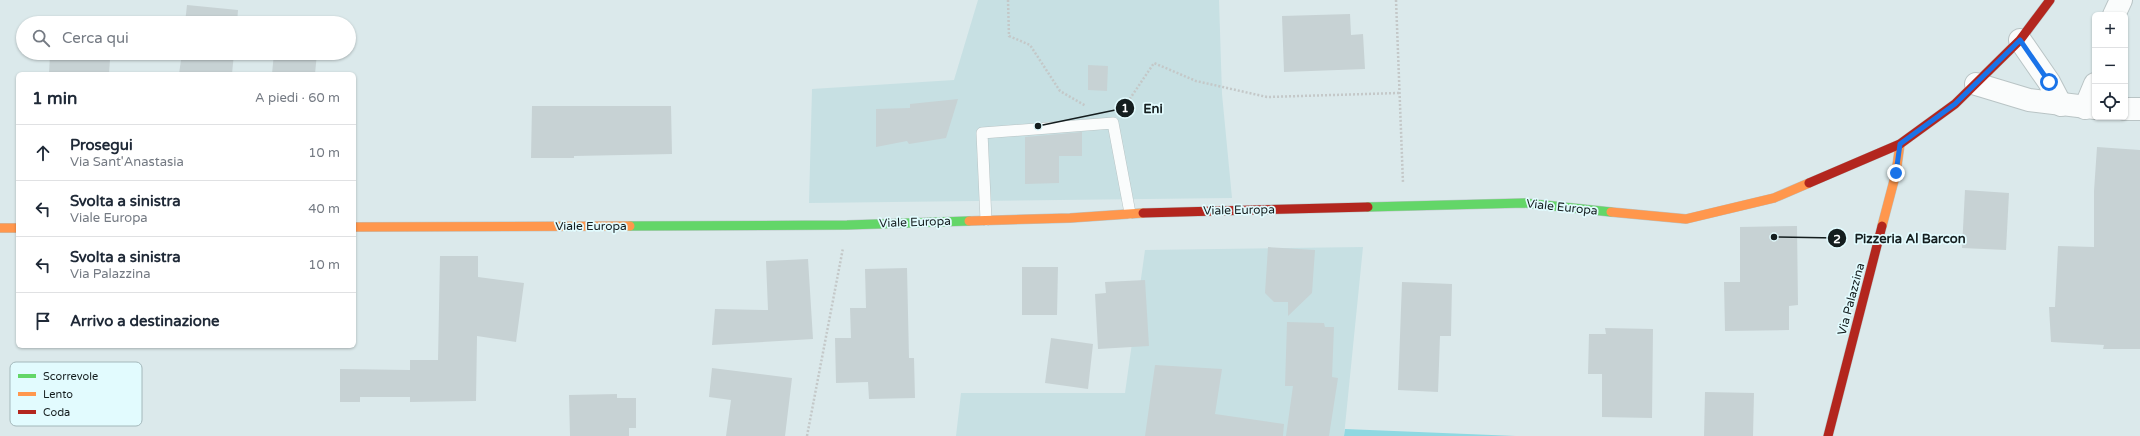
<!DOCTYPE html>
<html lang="it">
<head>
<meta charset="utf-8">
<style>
	:root { --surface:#fff; --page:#f2f2f3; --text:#1f2937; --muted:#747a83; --line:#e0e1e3 }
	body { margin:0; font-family:"Varela Round",sans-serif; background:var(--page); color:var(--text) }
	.controls { position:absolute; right:12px; top:12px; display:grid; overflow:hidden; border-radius:6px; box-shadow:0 1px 3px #0004 }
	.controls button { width:36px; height:36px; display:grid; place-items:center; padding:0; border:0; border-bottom:1px solid var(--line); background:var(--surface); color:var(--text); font:20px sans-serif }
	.stop { position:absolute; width:12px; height:12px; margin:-9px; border:3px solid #1a73e8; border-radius:50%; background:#fff }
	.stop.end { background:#1a73e8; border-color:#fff; box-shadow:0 1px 4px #0008 }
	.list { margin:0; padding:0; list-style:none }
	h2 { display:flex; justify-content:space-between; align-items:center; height:52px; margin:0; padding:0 16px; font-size:17px }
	h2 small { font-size:13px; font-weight:400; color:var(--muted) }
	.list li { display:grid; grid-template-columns:26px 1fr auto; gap:12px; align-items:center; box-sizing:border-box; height:56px; padding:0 16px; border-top:1px solid var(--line) }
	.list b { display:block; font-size:15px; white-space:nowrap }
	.list p { margin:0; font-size:13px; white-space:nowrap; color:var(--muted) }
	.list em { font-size:13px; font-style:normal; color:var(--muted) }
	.icon { flex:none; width:22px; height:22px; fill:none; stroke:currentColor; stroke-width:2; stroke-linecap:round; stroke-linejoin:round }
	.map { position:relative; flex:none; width:2140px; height:436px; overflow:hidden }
	.search { position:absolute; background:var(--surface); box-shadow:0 1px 3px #0004; left:16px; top:16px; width:340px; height:44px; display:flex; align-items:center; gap:10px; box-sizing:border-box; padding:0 14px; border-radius:22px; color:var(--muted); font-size:15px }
	.panel { position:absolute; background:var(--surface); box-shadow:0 1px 3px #0004; left:16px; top:72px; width:340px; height:276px; border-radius:6px }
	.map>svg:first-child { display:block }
</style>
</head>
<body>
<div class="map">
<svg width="2140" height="436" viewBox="0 0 2140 436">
	<rect width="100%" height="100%" fill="#dbe9eb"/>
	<g fill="#c7e0e3">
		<path d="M978,0h241l3,94 10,104 -423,5 3,-114 142,-9z"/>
		<path d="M1363,247l-19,189h-388l5,-43h164l20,-143z"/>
	</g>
	<path fill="#90d8e1" d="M1345,429l171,7h-172z"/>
	<g fill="#c7d2d4">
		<path d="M187,5l51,5 -1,13h-52z"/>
		<path d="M1350,14l1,21 12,-1 2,35 -81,3 -2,-56z"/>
		<path d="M182,53h52l-2,21h-53z"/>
		<path d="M274,53h43l-2,21h-43z"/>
		<path d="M50,54l60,5 -1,15h-60z"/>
		<path d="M1088,65l20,1 -1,25 -19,-1z"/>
		<path d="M958,99l-12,39 -37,6 -2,-3 -31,6v-38l34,-1v-4z"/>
		<path d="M532,106h139l1,48 -98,2v2h-43z"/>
		<path d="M1082,132v24h-23v27l-34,1v-47z"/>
		<path d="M2097,147l43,3v199h-37l1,-4 -53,-3 -2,-35h6l3,-61 36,1v-56z"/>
		<path d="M1965,190l44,3 -3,57 -44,-2z"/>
		<path d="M1797,226l1,79 -9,1v24l-64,1 -1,-49h16v-55z"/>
		<path d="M1268,247l47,3 -3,43 -24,23v-14h-14l-9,-9z"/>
		<path d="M440,256h38v21l46,6 -8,59 -39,-6 -1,65 -66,1v-5h-50v5h-20v-33l70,1v-10h28z"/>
		<path d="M808,259l5,80 -101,6 3,-36 53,1 -2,-49z"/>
		<path d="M1022,267h36l-1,48h-35z"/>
		<path d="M907,268l2,90h5l1,40 -46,1 -1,-17 -32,1 -1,-45h16l-1,-30h16l-1,-39z"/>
		<path d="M1145,280l4,66 -51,3 -3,-55 11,-1 -1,-11z"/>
		<path d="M1402,282l50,2 -1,52h-11l-2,56 -40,-2z"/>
		<path d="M1287,322l37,1 1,4h9l-2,50 6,1 -9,58h-43l7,-50h-8z"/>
		<path d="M1605,328l48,1 -1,89 -50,-1v-43h-14l1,-40h17z"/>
		<path d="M1051,338l42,6 -5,45 -43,-6z"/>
		<path d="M1155,365l67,4 -7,45 69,10 -1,12h-138z"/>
		<path d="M712,368l80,10 -7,58h-59l5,-36 -22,-3z"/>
		<path d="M1705,392l49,1 -1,43h-49z"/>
		<path d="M617,394v4h19v30h-7v8h-59l-1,-41z"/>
	</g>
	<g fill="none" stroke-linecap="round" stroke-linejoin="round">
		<defs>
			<path id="lane" d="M986,220l-4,-87 131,-10 17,90"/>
			<g id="street">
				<path d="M2114,15l7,-15"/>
				<path d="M2020,40l29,42 12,23"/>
				<path d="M1976,84l53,16 66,8"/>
				<path d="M2085,108l10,-24"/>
				<path d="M2125,109h15"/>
			</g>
			<g id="fast">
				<path d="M1368,207l157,-4 86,9"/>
				<path d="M630,226l217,-1 122,-4"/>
			</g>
			<g id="slow">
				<path d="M1611,212l75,7 88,-21 35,-15"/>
				<path d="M969,221l101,-3 73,-5"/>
				<path d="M1882,226l14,-53 4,-29"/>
				<path d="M354,227l276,-1"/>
				<path d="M0,228h18"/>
			</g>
			<g id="jam">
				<path d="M1809,183l91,-39 55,-40 65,-64 30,-40"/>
				<path d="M1143,213l225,-6"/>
				<path d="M1828,436l54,-210"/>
			</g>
		</defs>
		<use href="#lane" stroke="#b9c4c5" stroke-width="12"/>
		<use href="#street" stroke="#b9c4c5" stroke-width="24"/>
		<use href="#fast" stroke="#b9c4c5" stroke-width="10"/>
		<use href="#slow" stroke="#b9c4c5" stroke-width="10"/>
		<use href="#jam" stroke="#b9c4c5" stroke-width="10"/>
		<g stroke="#c4c8c8" stroke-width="2.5" stroke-dasharray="2 2" stroke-linecap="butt">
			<path d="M1008,0l1,36 21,9 30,46 26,15"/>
			<path d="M1396,0l7,183"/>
			<path d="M1123,109l31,-46 42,18 71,16 132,-4"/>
			<path d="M807,436l36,-188"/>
		</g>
		<use href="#lane" stroke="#fafcfc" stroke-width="11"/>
		<use href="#street" stroke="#fafcfc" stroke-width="22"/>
		<use href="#fast" stroke="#63d668" stroke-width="9"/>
		<use href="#slow" stroke="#ff974d" stroke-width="9"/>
		<use href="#jam" stroke="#b3261e" stroke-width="9"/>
	</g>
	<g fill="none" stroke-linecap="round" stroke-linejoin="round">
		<path stroke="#1a73e8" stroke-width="5" d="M1896,173l4,-29 55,-40 65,-64 29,42"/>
	</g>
	<g text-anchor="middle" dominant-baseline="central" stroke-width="3.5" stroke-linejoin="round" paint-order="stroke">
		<g font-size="12" fill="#141d1e" stroke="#e2fbfe">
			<text transform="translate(1562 207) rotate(6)">Viale Europa</text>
			<text transform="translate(1239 210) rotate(-1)">Viale Europa</text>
			<text transform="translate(915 222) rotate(-2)">Viale Europa</text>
			<text x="591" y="226">Viale Europa</text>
			<text transform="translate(1851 299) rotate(-75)">Via Palazzina</text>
		</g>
	</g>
	<rect x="10" y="362" width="132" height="64" rx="6" fill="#e2fbfe" stroke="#a4b8bb" stroke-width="1"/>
	<rect x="18" y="374" width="18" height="4" fill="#63d668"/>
	<rect x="18" y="392" width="18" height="4" fill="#ff974d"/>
	<rect x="18" y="410" width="18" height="4" fill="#b3261e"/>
	<g font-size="11" fill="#141d1e">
		<text x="43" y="380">Scorrevole</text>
		<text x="43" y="398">Lento</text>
		<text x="43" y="416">Coda</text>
	</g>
	<path fill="none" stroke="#141d1e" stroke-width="1.5" d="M1038 126L1125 108M1774 237L1837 238"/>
	<g fill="#141d1e" stroke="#e2fbfe" stroke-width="1.5">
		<circle cx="1038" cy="126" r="4"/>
		<circle cx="1774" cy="237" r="4"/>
		<circle cx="1125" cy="108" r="10"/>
		<circle cx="1837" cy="238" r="10"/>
	</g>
	<g font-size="12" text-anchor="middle" font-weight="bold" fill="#fff">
		<text x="1125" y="112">1</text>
		<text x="1837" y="243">2</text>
	</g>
	<g font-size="13" text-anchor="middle" font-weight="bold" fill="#141d1e" stroke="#e2fbfe" stroke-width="3.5" stroke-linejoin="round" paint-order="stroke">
		<text x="1153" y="113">Eni</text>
		<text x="1910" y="243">Pizzeria Al Barcon</text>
	</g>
</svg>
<div class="controls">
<button>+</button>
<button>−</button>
<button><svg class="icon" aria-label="locate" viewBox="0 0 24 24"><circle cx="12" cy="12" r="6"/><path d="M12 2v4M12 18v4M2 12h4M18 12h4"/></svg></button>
</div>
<div class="stop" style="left:2049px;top:82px"></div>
<div class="stop end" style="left:1896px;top:173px"></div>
<div class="search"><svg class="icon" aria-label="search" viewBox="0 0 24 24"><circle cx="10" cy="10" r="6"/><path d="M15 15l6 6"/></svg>Cerca qui</div>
<section class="panel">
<h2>1 min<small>A piedi · 60 m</small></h2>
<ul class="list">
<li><svg class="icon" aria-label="ahead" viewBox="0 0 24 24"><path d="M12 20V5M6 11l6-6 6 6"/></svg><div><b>Prosegui</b><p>Via Sant'Anastasia</p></div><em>10 m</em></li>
<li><svg class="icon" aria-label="left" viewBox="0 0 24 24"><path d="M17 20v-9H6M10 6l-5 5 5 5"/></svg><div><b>Svolta a sinistra</b><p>Viale Europa</p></div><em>40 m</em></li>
<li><svg class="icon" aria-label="left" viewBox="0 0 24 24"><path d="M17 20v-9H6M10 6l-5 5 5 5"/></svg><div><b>Svolta a sinistra</b><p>Via Palazzina</p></div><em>10 m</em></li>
<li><svg class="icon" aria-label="arrive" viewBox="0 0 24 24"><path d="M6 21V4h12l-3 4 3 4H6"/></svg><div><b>Arrivo a destinazione</b></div></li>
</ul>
</section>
</div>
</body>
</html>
